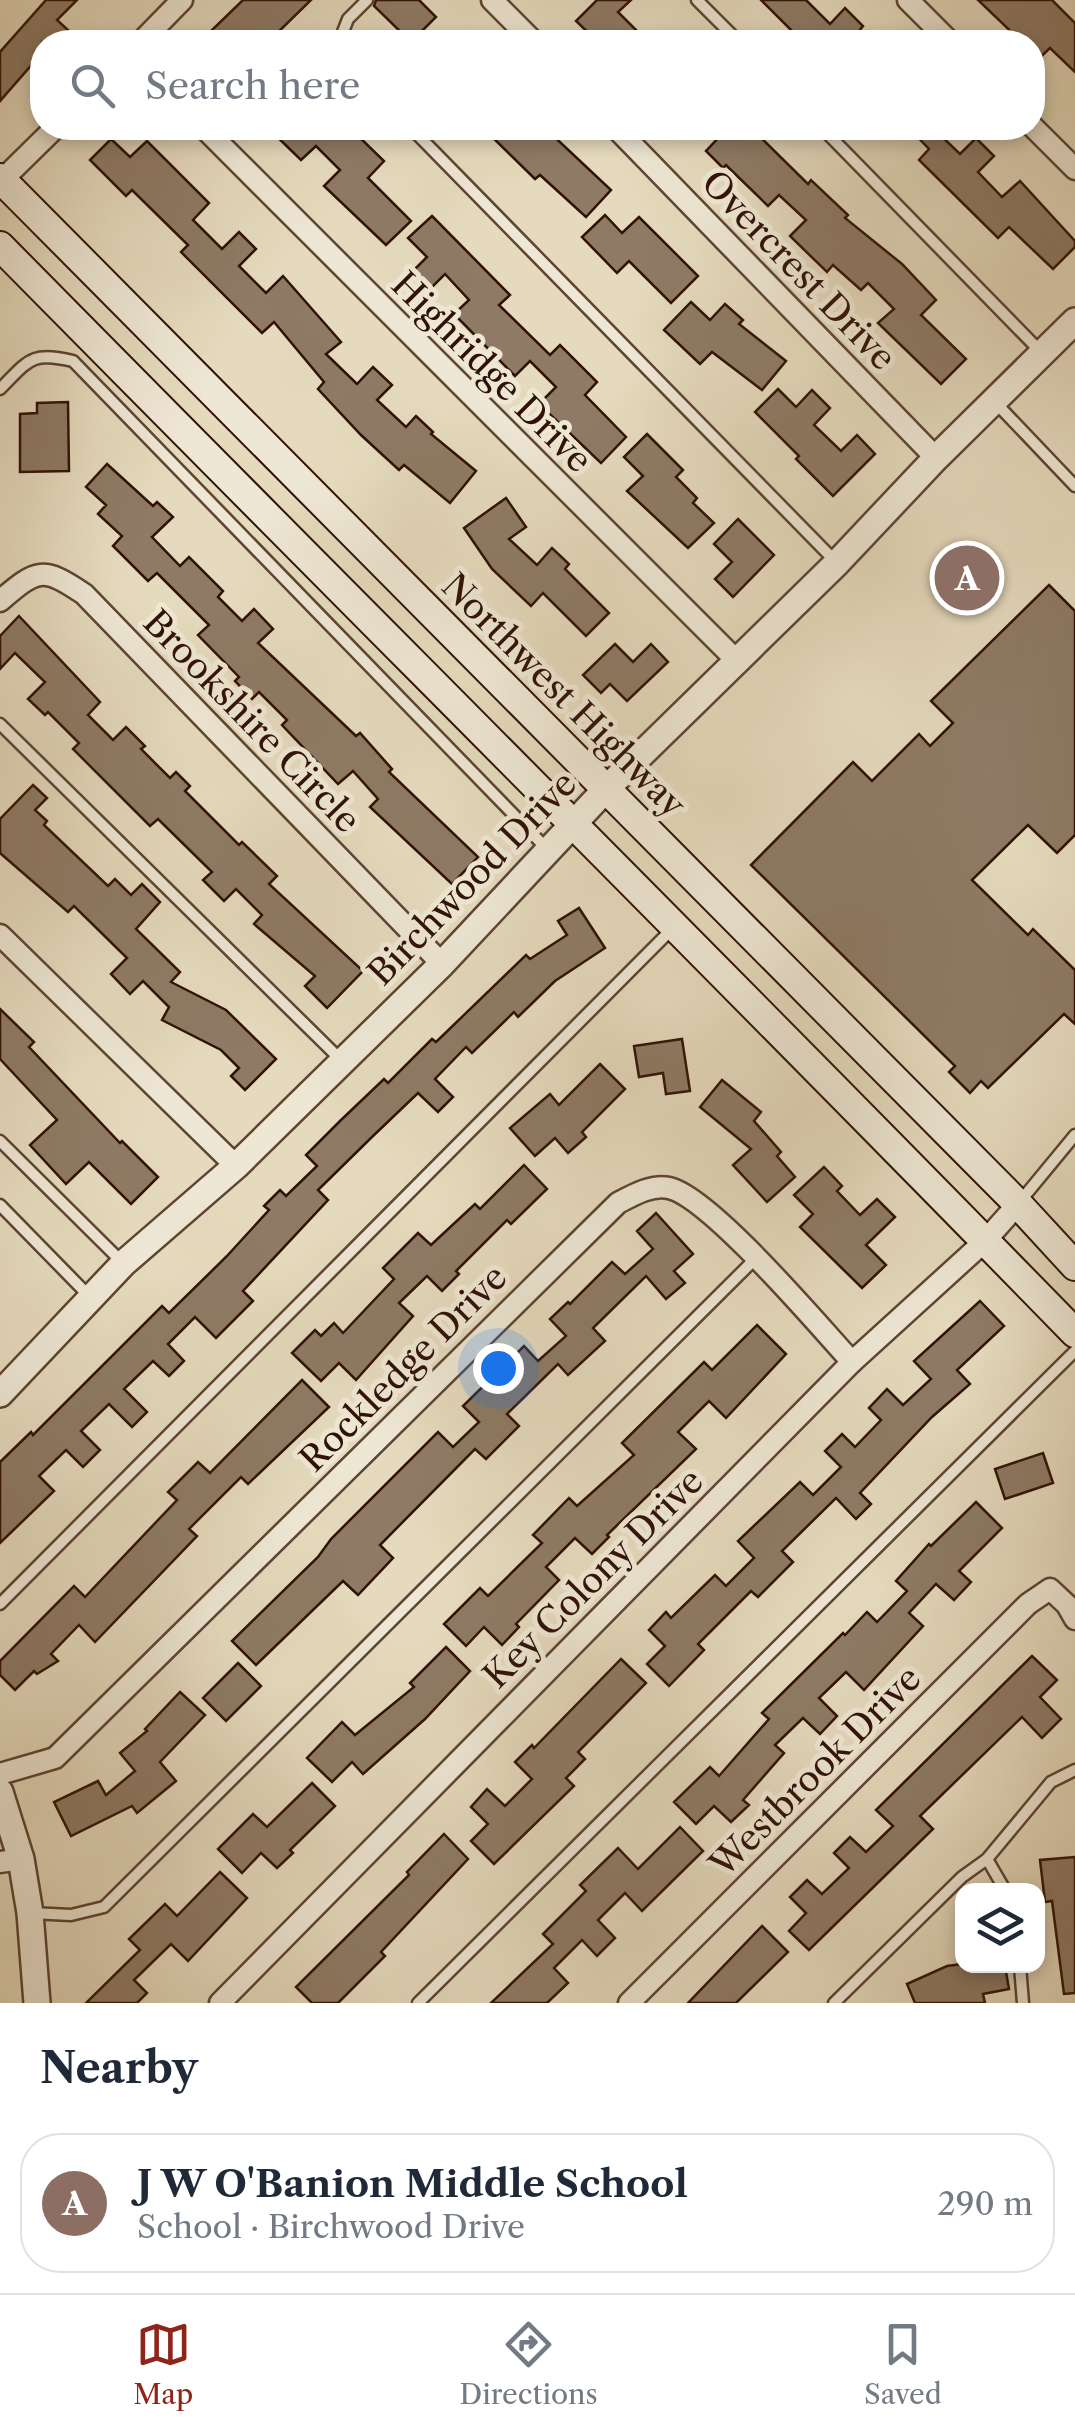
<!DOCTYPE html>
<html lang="en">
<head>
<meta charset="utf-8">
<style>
	:root { --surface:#fff; --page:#f6f6f7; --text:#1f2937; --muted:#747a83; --line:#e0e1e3; --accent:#8f2418 }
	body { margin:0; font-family:"Libre Caslon Text",serif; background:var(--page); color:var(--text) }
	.controls { position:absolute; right:30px; bottom:30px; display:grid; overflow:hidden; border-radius:20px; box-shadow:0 5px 15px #0003 }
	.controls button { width:90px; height:90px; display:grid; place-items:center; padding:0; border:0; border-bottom:2px solid var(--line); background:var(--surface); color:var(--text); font:50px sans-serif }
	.you { position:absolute; left:498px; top:1368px; width:35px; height:35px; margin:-25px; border:8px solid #fff; border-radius:50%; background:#1a73e8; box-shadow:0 0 0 15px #1a73e833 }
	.badge { display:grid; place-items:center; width:65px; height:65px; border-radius:50%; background:var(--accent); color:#fff; font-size:32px; font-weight:700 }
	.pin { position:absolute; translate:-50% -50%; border:5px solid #fff; box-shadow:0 2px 10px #0006 }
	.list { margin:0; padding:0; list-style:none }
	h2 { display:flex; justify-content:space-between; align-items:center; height:130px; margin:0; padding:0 40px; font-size:42px }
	h2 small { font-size:32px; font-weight:400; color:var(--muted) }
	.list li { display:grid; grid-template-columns:65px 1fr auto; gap:30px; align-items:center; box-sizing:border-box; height:140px; margin:0 20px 20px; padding:0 20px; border:2px solid var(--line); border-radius:40px }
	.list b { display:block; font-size:38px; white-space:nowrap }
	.list p { margin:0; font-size:32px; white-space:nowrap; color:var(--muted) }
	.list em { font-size:32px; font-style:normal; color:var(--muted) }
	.icon { flex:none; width:55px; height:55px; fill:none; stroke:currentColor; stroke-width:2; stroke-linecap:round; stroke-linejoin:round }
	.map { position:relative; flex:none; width:1075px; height:2003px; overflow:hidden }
	.search { position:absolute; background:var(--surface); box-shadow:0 5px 15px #0003; left:30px; right:30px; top:30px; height:110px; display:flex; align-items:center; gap:25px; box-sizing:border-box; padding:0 35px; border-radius:40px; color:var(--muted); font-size:38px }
	.sheet { height:290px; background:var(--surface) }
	nav { display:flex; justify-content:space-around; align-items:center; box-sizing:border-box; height:140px; border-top:2px solid var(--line); background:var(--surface); font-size:28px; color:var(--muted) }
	nav a { display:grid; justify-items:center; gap:5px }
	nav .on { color:var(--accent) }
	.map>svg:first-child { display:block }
</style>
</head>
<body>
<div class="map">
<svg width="1075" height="2003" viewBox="0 0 1075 2003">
	<rect width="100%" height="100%" fill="#e5dabd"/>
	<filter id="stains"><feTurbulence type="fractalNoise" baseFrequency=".002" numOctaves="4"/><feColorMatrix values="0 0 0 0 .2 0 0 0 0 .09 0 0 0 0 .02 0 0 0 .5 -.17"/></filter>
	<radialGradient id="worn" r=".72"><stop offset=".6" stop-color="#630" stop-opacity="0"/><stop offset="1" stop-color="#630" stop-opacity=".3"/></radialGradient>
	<g fill="#8e7a65" stroke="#301205" stroke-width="2.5">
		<path d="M46,0h31l-20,20 24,22h-39v11l-42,48v-49z"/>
		<path d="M243,0h68l-43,42h-46l-12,-10z"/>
		<path d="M376,0h43l17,17 -25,25 -37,-36z"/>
		<path d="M597,0h34l-13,12 30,30h-50l-22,-21z"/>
		<path d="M761,0h45l24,24 15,-16 18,18 -13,16h-47z"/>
		<path d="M978,0h74l23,23v49l-25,-24 -18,17v-23h-10z"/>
		<path d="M268,128h82l34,33 -16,17 43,43 -25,24 -62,-59 16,-16 -24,-24 -15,14z"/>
		<path d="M483,128h62l66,62 -25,27 -46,-42 -5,4z"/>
		<path d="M712,128h39l57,56 3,-4 37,35 -3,3 57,46 34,36 -15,15 45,44 -25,25 -63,-61 16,-14 -26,-26 -7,7 -28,-25 -6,7 -37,-36 16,-16 -27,-25 -11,11 -42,-41 -3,3 -17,-17 14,-15z"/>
		<path d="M909,128h24l27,26 16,-16 18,18 -16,16 24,25 18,-16 55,60v6l-22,22 -44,-42 -11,11 -79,-78 10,-11z"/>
		<path d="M111,139l19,18 17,-16 62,62 -16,17 29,29 17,-17 17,17 -17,17 27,27 17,-17 58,66 -15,12 31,30 16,-17 19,18 -15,15 29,27 10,-11 17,16 -2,2 45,37 -26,32 -46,-38 -5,5 -38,-35 -43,-46 6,-7 -50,-60 -12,11 -81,-81 7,-7 -56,-55 -6,6 -36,-36z"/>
		<path d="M605,215l17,18 17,-16 59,59 -27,27 -42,-42 -12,12 -35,-36z"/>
		<path d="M432,216l78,79 -11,10 51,50 10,-10 37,37 -12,13 41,42 -25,26 -62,-59 17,-17 -26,-26 -15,15 -61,-62 15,-14 -24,-26 -16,16 -18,-17 16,-16 -19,-19z"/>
		<path d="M691,302l19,18 15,-16 18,16 -4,4 47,37 -24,29 -50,-38 -12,12 -36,-34z"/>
		<path d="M778,389l18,18 16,-17 18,18 -16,17 27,26 16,-16 18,19 -42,42 -37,-37 3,-3 -44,-44z"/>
		<path d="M68,402l1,69 -49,1v-58l17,-1v-10z"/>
		<path d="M647,434l36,36 -7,7 21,21 -4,5 21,20 -26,25 -61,-57 16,-15 -19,-19z"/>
		<path d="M107,464l46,42 4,-4 16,15 -21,20 28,29 9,-9 34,34 -5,6 24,24 12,-12 19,20 -15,14 98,93 4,-3 32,36 -3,3 89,85 -26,27 -82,-77 8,-8 -25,-28 -15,13 -56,-59 5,-5 -28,-28 -7,7 -17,-18 4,-4 -41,-42 11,-10 -52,-52 -9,8 -35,-35 9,-10 -24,-22 8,-9 -20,-18z"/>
		<path d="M506,498l20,29 -17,12 28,26 15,-17 17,16 -4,5 44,44 -23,23 -43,-43 -12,13 -39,-37 -28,-41z"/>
		<path d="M738,519l36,36 -41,42 -18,-18 17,-17 -18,-18z"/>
		<path d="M1049,585l26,26v224l-18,18 -29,-28 -56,55 56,55 5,-6 42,41v54l-11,-10 -76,74 -7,-7 -11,12 -21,-21 6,-6 -204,-201 102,-103 19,19 47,-47 11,12 23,-23 -22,-22z"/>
		<path d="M19,616l81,86 -12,13 25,25 13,-13 19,19 -4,3 29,29 6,-6 14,14 -5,5 54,54 3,-3 35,34 -8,8 94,87 -36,37 -22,-22 10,-10 -61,-52 8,-9 -26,-26 -12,12 -21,-21 9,-8 -54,-53 -8,7 -77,-77 6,-6 -31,-31 -3,3 -17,-16 17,-17 -30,-29 -15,16v-33z"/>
		<path d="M615,644l18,18 18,-18 17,18 -41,39 -17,-17 -9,9 -18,-18z"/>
		<path d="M33,785l14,13 -12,12 12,11 -3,4 64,61 7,-7 16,16 11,-11 18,18 -24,27 44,43 -9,10 55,28 50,49 -31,31 -14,-14 8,-8 -18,-18 -59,-30 7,-13 -26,-26 -13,13 -19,-20 16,-16 -53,-52 -6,6 -68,-59v-34z"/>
		<path d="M579,908l26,40 -50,33 -37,36 -4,-5 -42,41 -6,-6 -31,32 18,18 -15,15 -20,-19 -45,43 -55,54 10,10 -85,91 10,10 -37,37 -21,-21 -27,27 16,17 -15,15 -16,-15 -29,28 23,23 -15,15 -23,-23 -28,27 19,19 -17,17 -17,-17 -27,26 15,15 -54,52v-81l31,-30 2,3 129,-129 7,7 58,-57 42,-46 -5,-4 16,-16 6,6 31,-30 -11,-11 34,-34 44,-42 4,4 44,-44 4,3 90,-87 4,4 37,-24 -9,-14z"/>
		<path d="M0,1009l34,33 -5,5 91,96 2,-2 36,36 -27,27 -42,-42 -23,22 -36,-39 27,-25 -57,-61z"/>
		<path d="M682,1039l8,52 -24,3 -3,-21 -24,4 -5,-31z"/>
		<path d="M600,1064l25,25 -43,43 4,5 -18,16 -13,-15 -20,18 -25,-28 40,-34 9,11z"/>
		<path d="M722,1080l39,32 -7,9 27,31 -4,4 18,21 -28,25 -34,-37 18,-16 -51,-42z"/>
		<path d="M524,1165l23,24 -36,35 -4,-4 -51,51 3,3 -17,17 -15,-15 -28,27 14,13 -57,64 -17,-17 -18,18 -29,-28 23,-23 6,6 13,-13 9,10 51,-54 -11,-11 35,-35 13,12 44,-41 5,5z"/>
		<path d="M824,1167l18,19 -5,5 23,24 17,-16 18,18 -29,28 20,20 -24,23 -62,-61 13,-13 -19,-19z"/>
		<path d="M656,1213l37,41 -19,17 11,12 -19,16 -20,-23 -53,52 12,13 -37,34 -10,-11 -51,50 12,12 -33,33 -11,-10 -95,96 13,13 -35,37 -15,-14 -87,84 -24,-24 86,-84 13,-18 107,-107 15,15 26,-25 -16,-16 61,-60 14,15 28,-25 -16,-17 18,-17 2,2 42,-42 13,12 28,-25 -16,-18z"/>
		<path d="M980,1301l24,25 -47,44 13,14 -38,33 -72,76 11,11 -15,15 -20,-21 -54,53 11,11 -35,35 -7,-6 -53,53 6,6 -35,36 -22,-22 18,-18 -16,-16 17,-18 5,6 44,-43 11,11 28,-28 -16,-17 62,-59 13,13 28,-28 -16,-16 17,-17 13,13 26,-27 -12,-12 18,-19 16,16 28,-26 -17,-18z"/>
		<path d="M757,1325l29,29 -60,64 -17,-17 -31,31 18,17 -89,86 2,2 -17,17 -17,-16 -29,29 13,13 -43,44 3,3 -17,18 -18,-18 -18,19 -22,-22 36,-36 8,8 54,-53 -9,-8 36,-37 8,8 57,-51 -12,-12 82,-81 8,8z"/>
		<path d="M302,1380l27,27 -81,77 -7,-7 -52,52 8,7 -102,106 -16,-17 -28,29 7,7 -21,13 -3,-3 -19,19 -15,-15v-14l74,-75 11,11 92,-97 -9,-8 30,-30 12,11z"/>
		<path d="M1043,1453l10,30 -48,16 -10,-30z"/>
		<path d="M976,1502l26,26 -43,43 12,11 -17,18 -18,-16 -27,29 14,13 -59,64 -18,-18 -27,26 18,18 -17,18 -17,-16 -28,27 9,8 -41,47 6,5 -18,17 -17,-16 -18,18 -22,-22 36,-35 9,9 50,-57 -7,-6 81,-80 2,2 22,-23 10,10 30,-31 -11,-10 33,-37 2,2z"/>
		<path d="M446,1647l24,24 -45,48 -62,55 -11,-12 -20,20 -25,-24 35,-36 13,13 59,-48 -4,-4z"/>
		<path d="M1032,1656l25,24 -17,17 21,22 -19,19 -20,-21 -102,99 13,13 -124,121 -20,-19 17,-18 -16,-16 17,-17 15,14 27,-26 -15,-15 16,-16 16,15 27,-26 -17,-16z"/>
		<path d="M621,1659l25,24 -68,69 7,7 -19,19 8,8 -80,78 -23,-23 17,-17 -17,-17 16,-18 18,17 27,-27 -17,-17 17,-17 2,3z"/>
		<path d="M238,1663l23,23 -35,35 -23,-23z"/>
		<path d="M180,1692l25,23 -45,47 16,19 -39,32 -5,-7 -61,30 -17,-34 44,-21 8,14 29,-24 -15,-18 27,-22 -2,-2z"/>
		<path d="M312,1783l23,23 -45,44 3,3 -16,15 -16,-15 -19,20 -24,-24 35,-35 14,13z"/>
		<path d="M680,1827l23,24 -61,60 -17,-18 -27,27 17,18 -18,18 -15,-16 -28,28 14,15 -21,20h-56l62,-59 -10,-10 43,-43 -6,-6 38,-37 20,21z"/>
		<path d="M444,1834l24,25 -87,93 4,4 -47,47h-26l-16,-16 113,-112 -2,-3z"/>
		<path d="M1075,1857v136l-11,1 -12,-93 -7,1 -5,-42z"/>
		<path d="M220,1872l27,26 -59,63 -17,-17 -37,36 13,13 -10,10h-51l54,-53 -11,-11 36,-35 12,12z"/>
		<path d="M762,1926l26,26 -52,51h-48z"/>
		<path d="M962,1964l43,2 4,23 -26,5 2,9h-70l-8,-19 40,-18z"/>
	</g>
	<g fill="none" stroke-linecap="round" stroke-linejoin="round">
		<defs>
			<g id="service">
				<path d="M697,0l42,42"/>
				<path d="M339,42l9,-23 19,-19"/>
				<path d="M411,128l426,435"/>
				<path d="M822,128l219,224"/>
				<path d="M0,389c29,-29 31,-38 73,-28l475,489"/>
				<path d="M994,401l81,85"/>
				<path d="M0,724l341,336"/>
				<path d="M0,1141l123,122"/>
				<path d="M1018,1204l57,-69"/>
				<path d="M0,1205l90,92"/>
				<path d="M0,1604l673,-676"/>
				<path d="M987,1859l18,31"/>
				<path d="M31,1913l40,2 33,-8 652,-649"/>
				<path d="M1020,1966l3,37"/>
				<path d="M418,2003l657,-652"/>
				<path d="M834,2003l128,-126 25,-18 64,-77 24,-12"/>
			</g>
			<g id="minor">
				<path d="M492,0l42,42"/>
				<path d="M908,0l42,42"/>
				<path d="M141,42l41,-42"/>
				<path d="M1032,126l43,43"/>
				<path d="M204,128l532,532"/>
				<path d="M616,128l320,330"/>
				<path d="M0,182l55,-54"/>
				<path d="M0,601c37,-32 43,-35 84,-7l358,370"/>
				<path d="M0,935l236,231"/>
				<path d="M0,1774l55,-16 563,-555c15,-8 34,-19 51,-15 41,9 150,138 183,174"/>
				<path d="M0,1862l21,-3"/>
				<path d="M220,2003l632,-641 133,-121 33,-37"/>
				<path d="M629,2003l399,-399 22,-15 17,16 8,14"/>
			</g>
			<g id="tertiary">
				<path d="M0,1394l124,-131 112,-97 206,-202 163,-174 232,-227 99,-105 139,-137"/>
				<path d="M0,1792l21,67 9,54 7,90"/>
			</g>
			<g id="secondary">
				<path d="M0,178l1018,1026 57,62"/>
				<path d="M0,246c358,363 719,722 1075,1087"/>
			</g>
		</defs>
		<use href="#service" stroke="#5d4433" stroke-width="15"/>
		<use href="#minor" stroke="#5d4433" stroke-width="25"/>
		<use href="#tertiary" stroke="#5d4433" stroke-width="30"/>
		<use href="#secondary" stroke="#301205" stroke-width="32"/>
		<use href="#service" stroke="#eee7d4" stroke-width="10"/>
		<use href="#minor" stroke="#eee7d4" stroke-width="20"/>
		<use href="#tertiary" stroke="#eee7d4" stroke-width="25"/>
		<use href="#secondary" stroke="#eee7d4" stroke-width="28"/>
	</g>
	<g text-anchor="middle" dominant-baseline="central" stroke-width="10" stroke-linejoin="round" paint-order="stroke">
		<g font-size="35" fill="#301205" stroke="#eee7d4">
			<text transform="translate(799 270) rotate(46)">Overcrest Drive</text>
			<text transform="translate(492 372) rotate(45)">Highridge Drive</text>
			<text transform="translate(564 695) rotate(45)">Northwest Highway</text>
			<text transform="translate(252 721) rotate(46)">Brookshire Circle</text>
			<text transform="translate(472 878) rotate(-46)">Birchwood Drive</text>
			<text transform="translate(403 1368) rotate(-45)">Rockledge Drive</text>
			<text transform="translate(593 1578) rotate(-45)">Key Colony Drive</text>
			<text transform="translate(815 1771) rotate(-45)">Westbrook Drive</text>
		</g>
	</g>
	<rect width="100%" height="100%" filter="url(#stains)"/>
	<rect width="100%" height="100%" fill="url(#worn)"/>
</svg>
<div class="controls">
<button><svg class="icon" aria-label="layers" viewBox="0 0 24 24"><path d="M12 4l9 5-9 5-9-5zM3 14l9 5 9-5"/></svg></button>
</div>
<div class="you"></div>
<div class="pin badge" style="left:967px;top:578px;background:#8d6e63">A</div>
<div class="search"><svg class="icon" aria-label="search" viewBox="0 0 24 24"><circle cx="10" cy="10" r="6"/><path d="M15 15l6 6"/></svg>Search here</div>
</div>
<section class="sheet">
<h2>Nearby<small></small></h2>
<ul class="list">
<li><span class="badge" style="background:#8d6e63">A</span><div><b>J W O'Banion Middle School</b><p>School · Birchwood Drive</p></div><em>290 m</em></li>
</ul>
</section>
<nav>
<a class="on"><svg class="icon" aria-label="map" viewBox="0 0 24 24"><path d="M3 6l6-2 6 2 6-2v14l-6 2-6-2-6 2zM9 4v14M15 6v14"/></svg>Map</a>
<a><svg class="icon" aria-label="directions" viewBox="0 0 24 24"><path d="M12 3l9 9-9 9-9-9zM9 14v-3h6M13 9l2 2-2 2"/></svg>Directions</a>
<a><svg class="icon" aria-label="saved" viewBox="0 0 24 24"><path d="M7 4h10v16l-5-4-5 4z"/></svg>Saved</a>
</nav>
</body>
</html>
